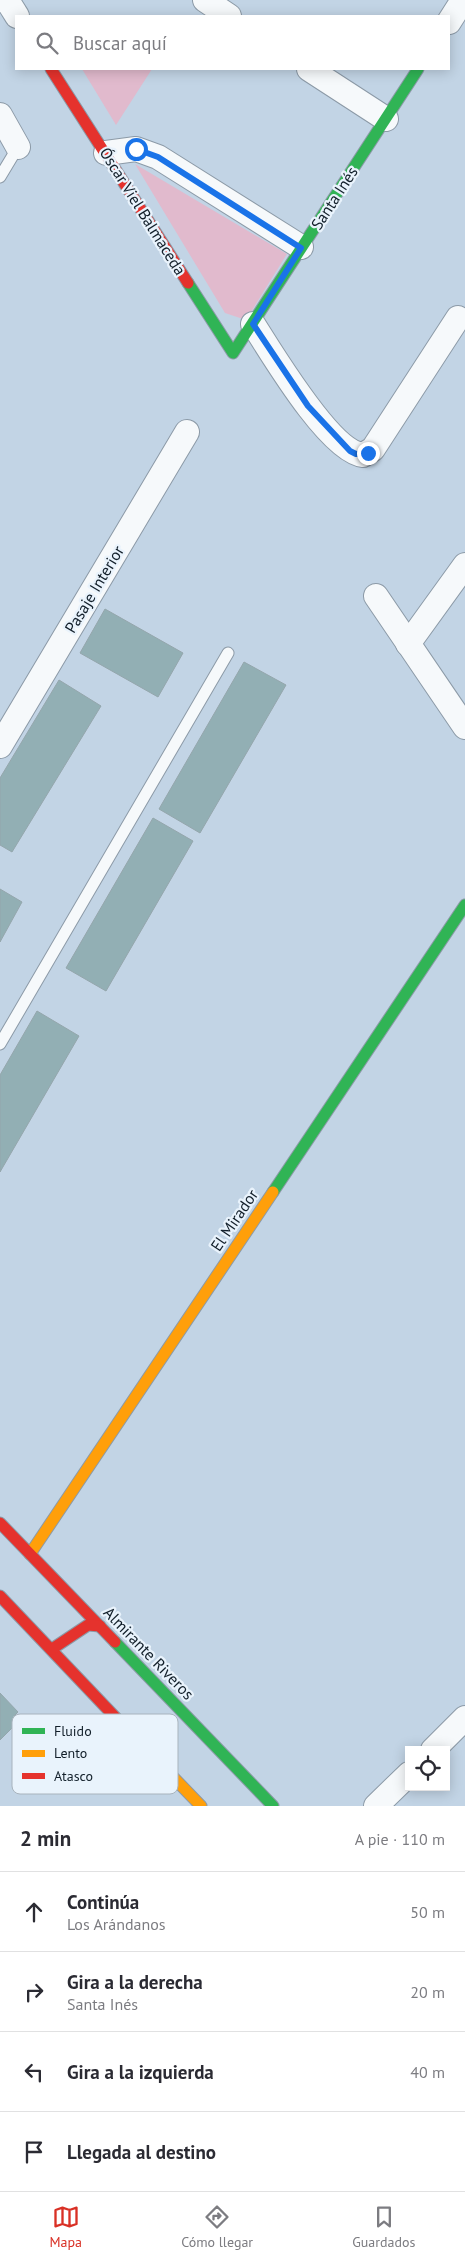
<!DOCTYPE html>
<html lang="es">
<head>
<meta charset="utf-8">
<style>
	:root { --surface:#fff; --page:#f2f2f3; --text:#2b2b33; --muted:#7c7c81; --line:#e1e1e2; --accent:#d93025 }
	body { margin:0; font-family:"PT Sans",sans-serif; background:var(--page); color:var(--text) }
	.controls { position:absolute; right:15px; bottom:15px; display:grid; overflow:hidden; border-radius:0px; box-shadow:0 2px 12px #0003 }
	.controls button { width:45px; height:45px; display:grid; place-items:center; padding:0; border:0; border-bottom:1px solid var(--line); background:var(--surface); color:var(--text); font:25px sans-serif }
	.stop { position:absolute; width:15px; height:15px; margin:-11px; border:4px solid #1a73e8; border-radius:50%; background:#fff }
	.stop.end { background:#1a73e8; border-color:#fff; box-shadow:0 1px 5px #0008 }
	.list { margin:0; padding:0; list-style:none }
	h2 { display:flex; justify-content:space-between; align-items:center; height:65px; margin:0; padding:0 20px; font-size:21px }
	h2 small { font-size:16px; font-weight:400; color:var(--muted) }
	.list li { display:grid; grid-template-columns:32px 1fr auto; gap:15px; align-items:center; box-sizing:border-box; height:80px; padding:0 20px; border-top:1px solid var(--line) }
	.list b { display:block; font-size:19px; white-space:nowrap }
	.list p { margin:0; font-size:16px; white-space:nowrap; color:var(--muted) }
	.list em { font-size:16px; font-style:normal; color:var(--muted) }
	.icon { flex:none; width:28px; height:28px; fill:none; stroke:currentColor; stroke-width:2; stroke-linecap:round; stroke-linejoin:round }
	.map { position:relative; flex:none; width:465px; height:1806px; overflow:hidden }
	.search { position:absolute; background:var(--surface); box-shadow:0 2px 12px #0003; left:15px; right:15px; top:15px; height:55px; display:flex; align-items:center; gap:12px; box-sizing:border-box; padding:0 18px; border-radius:0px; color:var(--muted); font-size:19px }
	.sheet { height:385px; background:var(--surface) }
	nav { display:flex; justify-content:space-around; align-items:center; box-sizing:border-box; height:70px; border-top:1px solid var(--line); background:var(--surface); font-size:14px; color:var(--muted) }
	nav a { display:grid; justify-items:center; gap:2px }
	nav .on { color:var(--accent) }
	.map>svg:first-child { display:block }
</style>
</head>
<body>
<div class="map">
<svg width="465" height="1806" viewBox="0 0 465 1806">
	<rect width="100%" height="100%" fill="#c2d4e5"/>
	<g fill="#e1bacd">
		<path d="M82,69h70l-36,56z"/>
		<path d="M135,164l152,90 -41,66 -21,-7z"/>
	</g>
	<g fill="#92afb4" stroke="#94a6ac">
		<path d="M105,609l78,44 -25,44 -78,-44z"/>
		<path d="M244,662l42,23 -86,148 -41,-24z"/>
		<path d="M59,680l42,26 -89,146 -12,-7v-67z"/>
		<path d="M153,818l40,23 -87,150 -40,-23z"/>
		<path d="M0,889l22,13 -22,40z"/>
		<path d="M37,1011l42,25 -79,136v-97z"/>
		<path d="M0,1693l18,19 -4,4 5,5 -19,19z"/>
	</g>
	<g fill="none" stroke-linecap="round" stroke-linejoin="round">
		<defs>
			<g id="lane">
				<path d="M0,177l18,-30"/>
				<path d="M0,1044l228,-391"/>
			</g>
			<g id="street">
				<path d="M7,0l10,16"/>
				<path d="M205,0l24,16"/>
				<path d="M449,22l14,-22"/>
				<path d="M309,69l77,50"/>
				<path d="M0,115l18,32"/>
				<path d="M106,153l30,-4 22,8 143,90"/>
				<path d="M253,324c18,28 77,128 110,131l10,-6 85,-131"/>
				<path d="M376,596l89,131"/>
				<path d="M408,644l57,-79"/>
				<path d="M0,746l187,-314"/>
				<path d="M433,1750l32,-32"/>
				<path d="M376,1806l33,-32"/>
			</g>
			<g id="fast">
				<path d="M188,283l45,70 185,-284"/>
				<path d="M273,1192l192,-287"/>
				<path d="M115,1642l158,164"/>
			</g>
			<g id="slow">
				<path d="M30,1554l243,-362"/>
				<path d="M116,1718l85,88"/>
			</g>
			<g id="jam">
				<path d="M51,69l137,214"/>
				<path d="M0,1523l115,119"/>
				<path d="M0,1596l116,122"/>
				<path d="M52,1649l36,-24 12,1"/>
			</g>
		</defs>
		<use href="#lane" stroke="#8c9aa7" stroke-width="13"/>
		<use href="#street" stroke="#8c9aa7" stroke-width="26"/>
		<use href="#fast" stroke="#8c9aa7" stroke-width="13"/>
		<use href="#slow" stroke="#8c9aa7" stroke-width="13"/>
		<use href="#jam" stroke="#8c9aa7" stroke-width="13"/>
		<use href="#lane" stroke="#f6f9fb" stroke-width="11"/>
		<use href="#street" stroke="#f6f9fb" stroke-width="24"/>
		<use href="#fast" stroke="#30b455" stroke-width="11"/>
		<use href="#slow" stroke="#ff9f0a" stroke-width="11"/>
		<use href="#jam" stroke="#e5322d" stroke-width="11"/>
	</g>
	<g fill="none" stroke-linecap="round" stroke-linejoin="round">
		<path stroke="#1a73e8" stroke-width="6" d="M136,149l22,8 143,91 -48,76 55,82 42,45 6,3 12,-1"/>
	</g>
	<g text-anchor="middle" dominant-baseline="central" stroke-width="4.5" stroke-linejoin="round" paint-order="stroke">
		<g font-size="16" fill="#121f2a" stroke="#e9f3fc">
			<text transform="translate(334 198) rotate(-57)">Santa Inés</text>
			<text transform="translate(143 211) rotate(58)">Óscar Viel Balmaceda</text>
			<text transform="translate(94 589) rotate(-59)">Pasaje Interior</text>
			<text transform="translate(234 1220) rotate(-56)">El Mirador</text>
			<text transform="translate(149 1653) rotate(46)">Almirante Riveros</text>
		</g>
	</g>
	<rect x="12" y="1714" width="166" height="80" rx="8" fill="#e9f3fc" stroke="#a8b3bd" stroke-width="1"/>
	<rect x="22" y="1728" width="23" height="6" fill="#30b455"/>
	<rect x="22" y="1750" width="23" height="7" fill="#ff9f0a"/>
	<rect x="22" y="1773" width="23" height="6" fill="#e5322d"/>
	<g font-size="14" fill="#121f2a">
		<text x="54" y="1736">Fluido</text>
		<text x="54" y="1758">Lento</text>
		<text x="54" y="1781">Atasco</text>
	</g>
</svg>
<div class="controls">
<button><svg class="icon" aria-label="locate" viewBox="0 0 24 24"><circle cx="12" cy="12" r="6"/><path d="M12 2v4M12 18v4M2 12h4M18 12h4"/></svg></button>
</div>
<div class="stop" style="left:136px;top:149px"></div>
<div class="stop end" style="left:368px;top:453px"></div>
<div class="search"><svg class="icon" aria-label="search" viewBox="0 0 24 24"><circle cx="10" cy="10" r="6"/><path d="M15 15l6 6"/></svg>Buscar aquí</div>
</div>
<section class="sheet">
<h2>2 min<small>A pie · 110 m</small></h2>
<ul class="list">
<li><svg class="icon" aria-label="ahead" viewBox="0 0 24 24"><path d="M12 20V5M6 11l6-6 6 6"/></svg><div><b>Continúa</b><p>Los Arándanos</p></div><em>50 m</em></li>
<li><svg class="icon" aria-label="right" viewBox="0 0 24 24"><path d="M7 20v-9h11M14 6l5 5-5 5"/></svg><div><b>Gira a la derecha</b><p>Santa Inés</p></div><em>20 m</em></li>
<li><svg class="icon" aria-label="left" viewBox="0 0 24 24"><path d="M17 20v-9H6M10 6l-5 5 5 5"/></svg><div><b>Gira a la izquierda</b></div><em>40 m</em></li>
<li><svg class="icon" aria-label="arrive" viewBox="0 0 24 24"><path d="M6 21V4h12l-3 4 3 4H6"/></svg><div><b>Llegada al destino</b></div></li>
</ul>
</section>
<nav>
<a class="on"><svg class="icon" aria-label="map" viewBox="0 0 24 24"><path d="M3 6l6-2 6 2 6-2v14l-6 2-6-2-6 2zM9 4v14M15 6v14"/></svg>Mapa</a>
<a><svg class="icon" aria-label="directions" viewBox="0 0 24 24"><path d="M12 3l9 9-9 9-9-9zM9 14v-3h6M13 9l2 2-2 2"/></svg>Cómo llegar</a>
<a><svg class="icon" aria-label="saved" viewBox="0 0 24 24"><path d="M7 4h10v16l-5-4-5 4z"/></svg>Guardados</a>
</nav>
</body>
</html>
